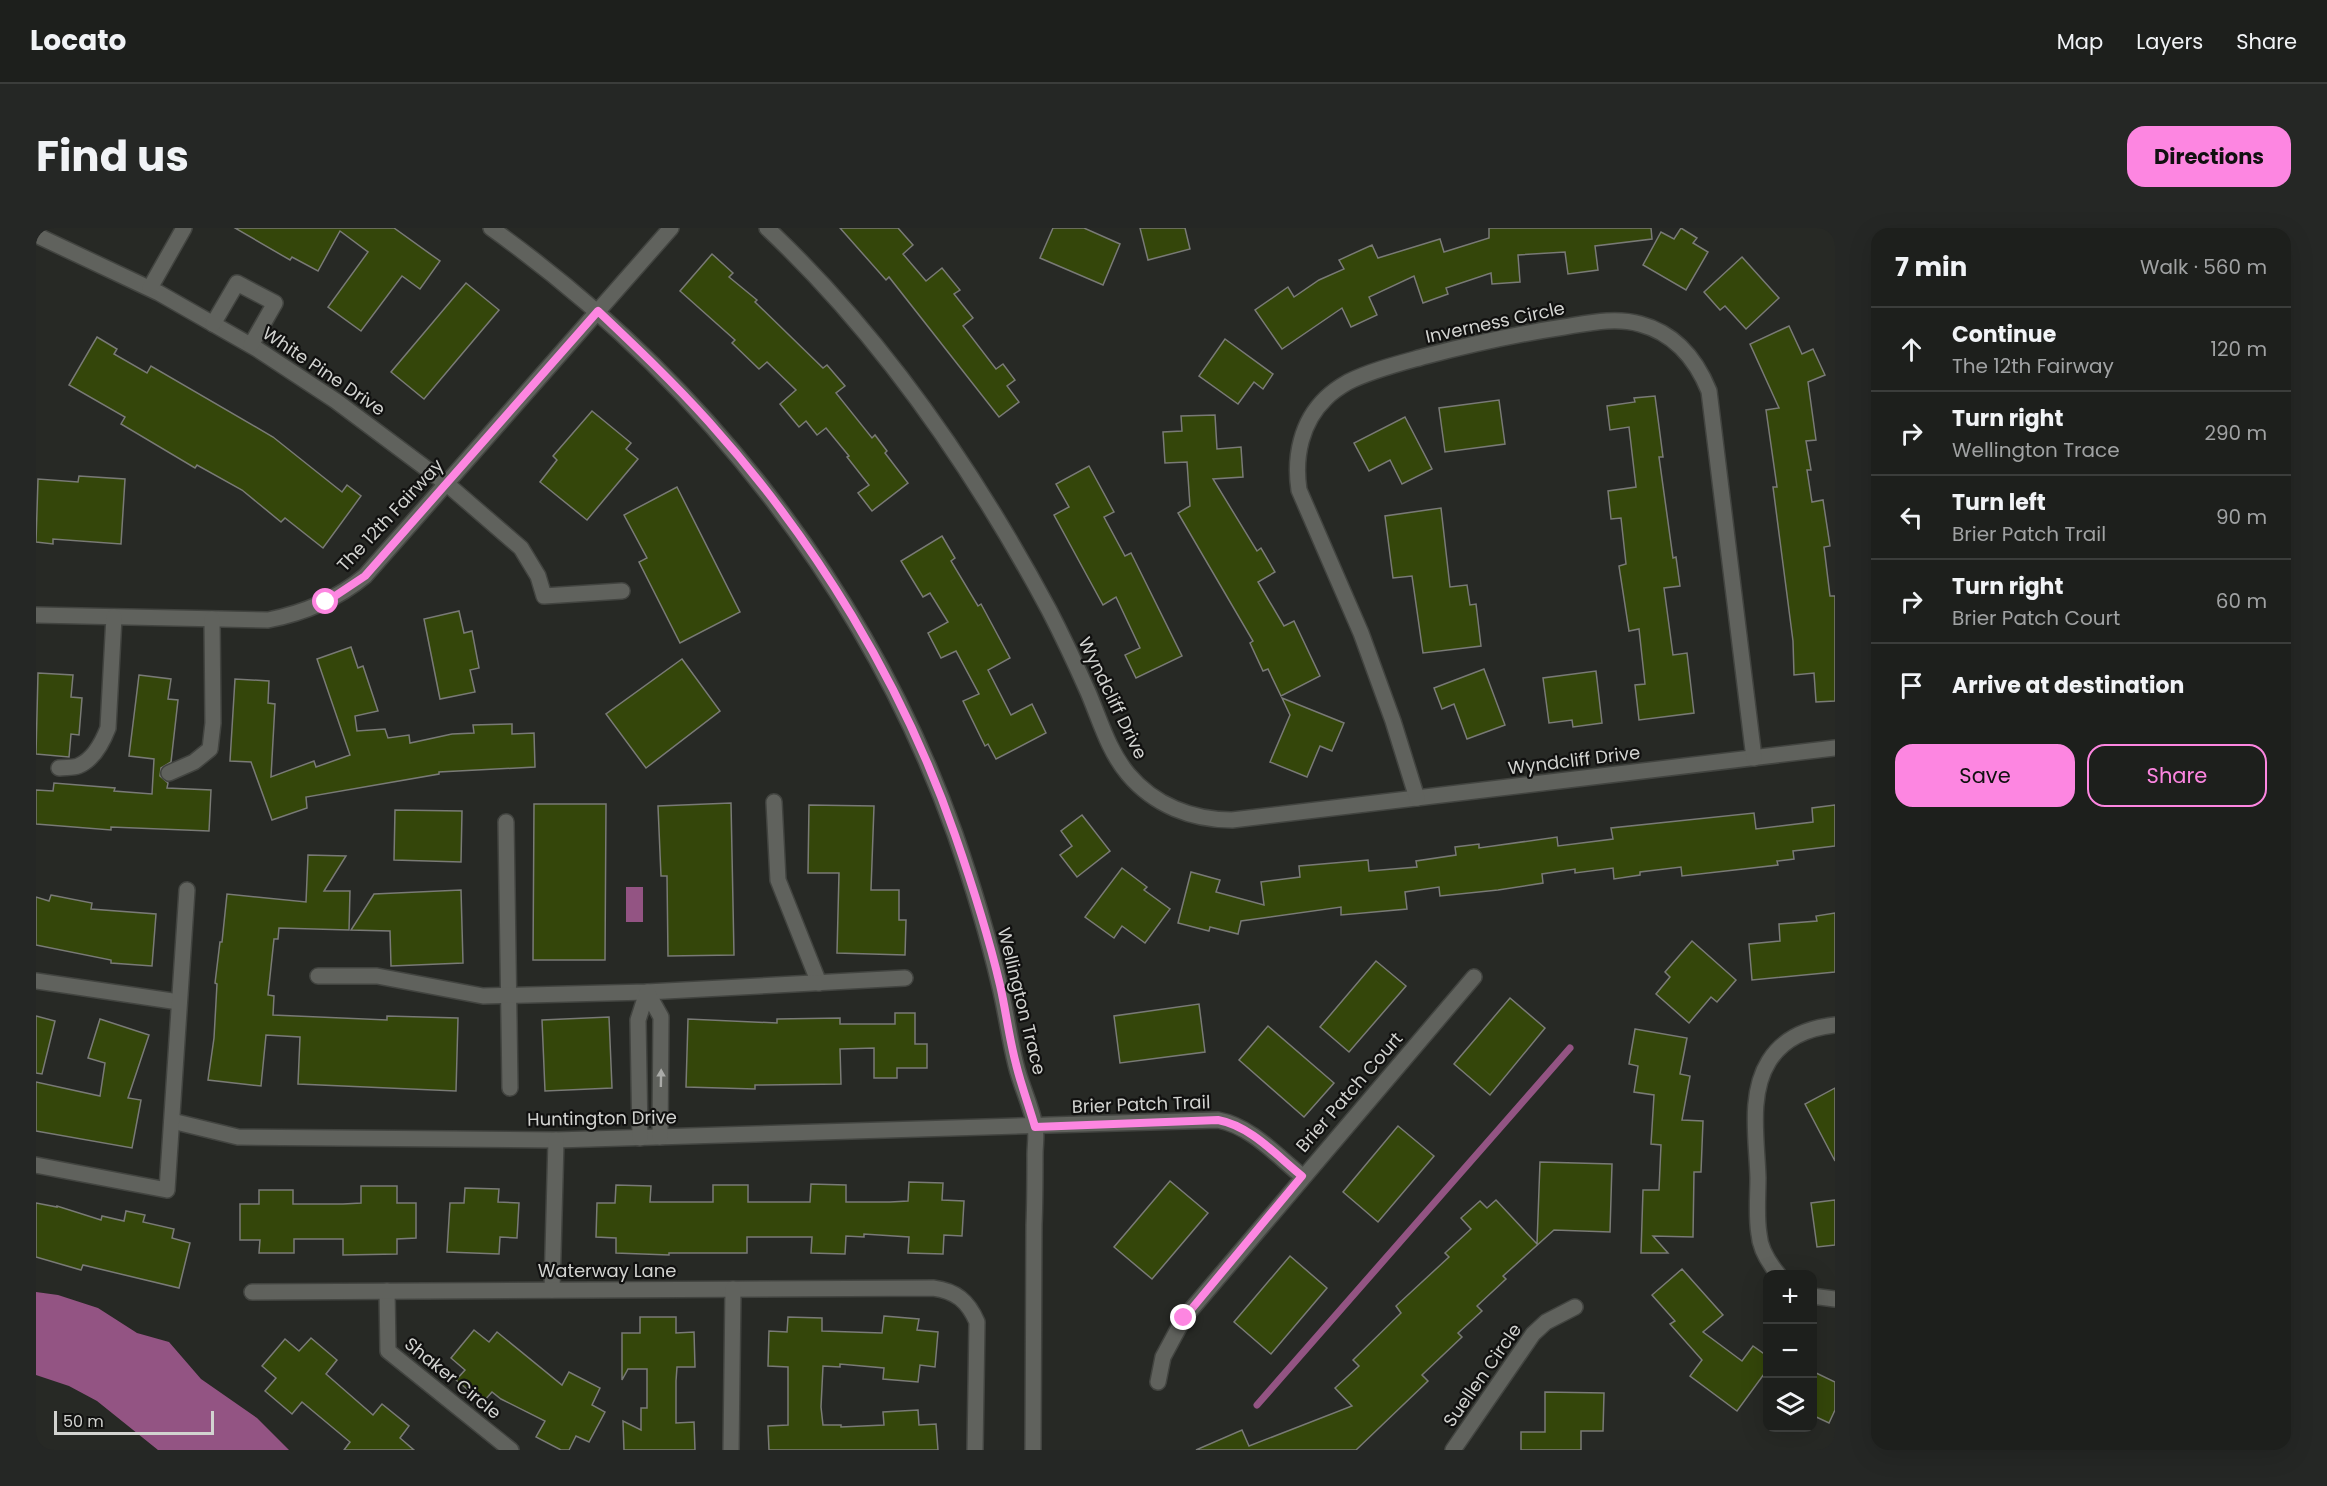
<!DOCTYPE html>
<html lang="en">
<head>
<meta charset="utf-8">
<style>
	:root { --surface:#1d1f1c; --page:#252725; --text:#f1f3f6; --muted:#a0a2a3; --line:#3b3d3b; --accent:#fd86e1 }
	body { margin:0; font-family:Poppins,sans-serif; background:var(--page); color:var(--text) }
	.controls { position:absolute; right:18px; bottom:18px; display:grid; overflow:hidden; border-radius:12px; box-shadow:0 6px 24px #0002 }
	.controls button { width:54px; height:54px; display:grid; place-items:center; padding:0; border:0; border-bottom:2px solid var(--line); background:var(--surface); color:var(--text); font:30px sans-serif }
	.scale { position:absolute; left:18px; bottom:15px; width:160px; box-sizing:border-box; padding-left:6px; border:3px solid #d2d3d0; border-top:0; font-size:16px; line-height:21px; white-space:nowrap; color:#d2d3d0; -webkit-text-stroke:4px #111110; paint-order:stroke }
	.stop { position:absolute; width:18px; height:18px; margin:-14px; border:4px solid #fd86e1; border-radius:50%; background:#fff }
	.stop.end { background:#fd86e1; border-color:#fff; box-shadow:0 2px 6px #0008 }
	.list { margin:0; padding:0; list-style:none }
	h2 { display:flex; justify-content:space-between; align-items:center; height:78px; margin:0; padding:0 24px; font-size:26px }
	h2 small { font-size:20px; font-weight:400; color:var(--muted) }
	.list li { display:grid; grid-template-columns:39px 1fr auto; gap:18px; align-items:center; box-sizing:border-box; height:84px; padding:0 24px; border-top:2px solid var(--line) }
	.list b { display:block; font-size:22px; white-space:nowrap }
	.list p { margin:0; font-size:20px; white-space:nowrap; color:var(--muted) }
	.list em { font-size:20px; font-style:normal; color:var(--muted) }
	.actions { display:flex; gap:12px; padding:18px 24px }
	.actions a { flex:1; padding:14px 0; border:2px solid var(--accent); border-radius:18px; text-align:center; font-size:21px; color:var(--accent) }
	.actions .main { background:var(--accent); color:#111 }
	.icon { flex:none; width:33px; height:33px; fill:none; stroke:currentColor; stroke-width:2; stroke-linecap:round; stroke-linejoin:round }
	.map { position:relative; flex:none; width:1799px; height:1222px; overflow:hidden; border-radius:18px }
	header { display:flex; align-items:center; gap:36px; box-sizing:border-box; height:84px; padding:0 30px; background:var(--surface); border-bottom:2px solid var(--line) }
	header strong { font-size:28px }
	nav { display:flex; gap:33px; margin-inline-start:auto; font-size:21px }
	.intro { display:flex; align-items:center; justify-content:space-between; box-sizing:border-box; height:144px; padding:0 36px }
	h1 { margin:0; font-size:42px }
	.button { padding:15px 27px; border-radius:18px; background:var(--accent); color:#111; font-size:21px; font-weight:700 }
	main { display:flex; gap:36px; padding:0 36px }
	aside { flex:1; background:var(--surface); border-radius:18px; box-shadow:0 6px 24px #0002 }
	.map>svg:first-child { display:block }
</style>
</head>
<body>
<header>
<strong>Locato</strong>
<nav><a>Map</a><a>Layers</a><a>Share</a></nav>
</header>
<div class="intro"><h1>Find us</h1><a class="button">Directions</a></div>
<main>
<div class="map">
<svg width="1799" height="1222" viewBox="0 0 1799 1222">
	<rect width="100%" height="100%" fill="#272925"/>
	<g fill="#935483">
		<rect x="590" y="659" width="17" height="35"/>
		<path d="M0,1064l22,3 40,13 39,25 32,9 32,37 56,39 32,32h-131l-61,-49 -28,-15 -33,-11z"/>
	</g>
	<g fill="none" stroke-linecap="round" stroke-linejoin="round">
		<path stroke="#935483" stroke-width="7" d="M1221,1177l313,-357"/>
	</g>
	<g fill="#34460a" stroke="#797a76" stroke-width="1.5">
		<path d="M199,0h159l46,33 -20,28 -18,-13 -41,55 -33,-24 40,-55 -28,-21 -22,40 -26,-14 -2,3z"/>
		<path d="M804,0h58l15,17 -10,9 23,27 16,-13 18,22 -6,4 19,24 -10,8 33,43 7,-5 12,16 -8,6 12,16 -20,15 -110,-140 -3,3z"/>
		<path d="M1017,0h31l36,16 -17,41 -63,-27z"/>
		<path d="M1104,0h45l5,21 -42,11z"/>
		<path d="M1453,0h162l1,11 -57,7 3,24 -30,4 -3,-22 -47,3 2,27 -28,2 -1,-11 -45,15 2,6 -25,9 -9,-27 -45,21 8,18 -26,12 -9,-19 -60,41 -27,-39 33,-23 6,10 25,-17 25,-11 -5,-9 33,-15 6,13 62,-19 4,13 45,-14z"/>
		<path d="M1645,0l16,10 -4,5 15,9 -22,38 -43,-25 18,-33 13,7z"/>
		<path d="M676,26l21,19 -4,4 28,23 -2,2 68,66 4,-3 18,21 -9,7 36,45 3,-3 12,16 -2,2 23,30 -36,28 -14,-18 11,-8 -22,-28 2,-1 -23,-28 -9,7 -11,-14 -7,6 -19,-23 16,-14 -29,-28 -8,7 -27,-26 3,-3 -55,-49z"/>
		<path d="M1706,29l37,41 -33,31 -21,-23 -5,4 -16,-18z"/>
		<path d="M430,55l33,27 -75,89 -33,-27z"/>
		<path d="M1753,98l13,28 11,-5 12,26 -17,7 8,58 -10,1 5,29h-4l5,32 11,-2 7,46 -6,1 6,49h5v105l-19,1 -2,-29 -20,2 -1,-34 -20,-154h4l-11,-77 13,-2 -29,-64z"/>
		<path d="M61,109l20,12 -3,5 33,19 4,-7 122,71 69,55 5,-7 14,11 -38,52 -38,-30 -4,4 -39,-32 -45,-25 -2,3 -74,-44 4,-7 -56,-32z"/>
		<path d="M1189,111l48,35 -10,15 -9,-7 -16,22 -39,-28z"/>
		<path d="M1619,168l8,61h-4l14,101 3,-1 4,29 -16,2 9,67 14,-2 7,60 -55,7 -4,-35 10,-1 -6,-55 -10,2 -10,-65 7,-2 -5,-46 -10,1 -3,-28 28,-4 -7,-60 -19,3 -3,-24 28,-4 -1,-4z"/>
		<path d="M1463,172l6,44 -60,8 -6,-44z"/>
		<path d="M556,183l39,32 -5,6 12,10 -51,61 -47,-38 17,-22 -4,-4z"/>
		<path d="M1179,187l2,34 24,-2 2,30 -30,2 44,72 4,-3 14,24 -17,10 26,44 10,-5 26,55 -39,20 -13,-27 -5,2 -13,-28 3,-2 -75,-128 12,-7 -3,-44 -22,1 -2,-31 19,-1 -1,-15z"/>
		<path d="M1369,189l27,52 -30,15 -12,-24 -21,11 -15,-28z"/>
		<path d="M1053,238l25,46 -10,5 21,39 6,-3 51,103 -46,22 -11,-23 15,-7 -24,-51 -13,8 -49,-90 15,-8 -13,-23z"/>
		<path d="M43,248l46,3 -4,65 -68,-5v5l-17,-2 2,-63 40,3z"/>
		<path d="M641,259l63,125 -60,31 -41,-81 8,-4 -23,-43z"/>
		<path d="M1405,280l9,79 17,-2 3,20 6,-1 5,42 -58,7 -11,-77 -19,2 -8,-62z"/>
		<path d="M906,308l13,22 -4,3 27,45 3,-2 29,54 -22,12 23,45 21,-11 14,29 -50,26 -8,-15 -3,2 -22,-45 16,-7 -23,-43 -15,7 -13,-25 20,-11 -18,-29 -7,4 -22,-36z"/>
		<path d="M423,383l5,22 8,-2 7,37 -9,2 5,22 -35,7 -16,-80z"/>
		<path d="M315,419l7,21 5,-2 15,45 -23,5 2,15 28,-2 3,9 21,-3 1,8 42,-9 22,-1 -1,-8 39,-1v10l22,-1 1,34 -96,5v2l-133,23 1,11 -35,12 -21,-58 -21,-1 5,-82 34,2 -1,22 7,1 -4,73 43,-16 2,6 34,-12 -33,-96z"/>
		<path d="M646,431l38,52 -74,57 -40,-54z"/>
		<path d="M1448,441l21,56 -38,14 -13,-35 -12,5 -8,-21z"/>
		<path d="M1560,443l6,52 -29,4 -1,-7 -23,3 -6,-45z"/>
		<path d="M2,445l35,2 -2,22 11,1 -3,37 -8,-1 -2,23 -33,-3z"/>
		<path d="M103,447l32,4 -3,20 10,1 -7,62 -10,6 -1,8 8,7 -1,5 44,2 -2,41 -98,-4v3l-75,-6v-34l17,1 1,-8 61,5 -1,3 38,3 2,-35 -25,-3z"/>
		<path d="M1246,470l62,25 -12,28 -12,-5 -13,31 -37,-15 20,-47z"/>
		<path d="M695,575l3,152 -66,1 -1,-80h-6l-3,-70z"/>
		<path d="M498,576h72l-1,156h-72z"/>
		<path d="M773,577l65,1 -3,84h28v30h7l-1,35 -68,-2 2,-80h-31z"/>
		<path d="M1799,577v41l-42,5 1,8 -17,2 1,4 -96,11 -1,-9 -41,5v3l-26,4 -1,-11 -38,5v-4l-33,5 1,9 -45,7 -58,6 -1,-9 -34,5 2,17 -66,6v-8l-100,14 -3,13 -28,-7 -1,4 -31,-8 13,-51 29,8 -4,12 48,13 -3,-23 39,-5 -1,-11 69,-6 1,11 48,-4 -1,-6 40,-6 -1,-8 24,-3v4l78,-11 1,9 55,-7 -2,-11 143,-15 2,16 57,-7 -1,-14z"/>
		<path d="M359,582l67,1 -1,51 -67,-2z"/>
		<path d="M1046,587l28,36 -33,26 -17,-22 12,-9 -11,-15z"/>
		<path d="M272,627l38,1 -22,35h26l-1,39 -70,-2 -1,11h-4l-6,56 6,1 -1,19 114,5v-4l71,2 -2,73 -158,-7 2,-47 -34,-2 -5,51 -53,-6 6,-42 3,-54 -2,-1 5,-41h2l5,-48 79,8z"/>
		<path d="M1086,640l25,19 -3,3 26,19 -25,34 -23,-17 -8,12 -29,-21z"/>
		<path d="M425,662l2,73 -72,3 -1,-35 -39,-1 23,-36z"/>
		<path d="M15,667l41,8 -1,6 65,5 -4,52 -41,-3v-3l-75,-15v-48l13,4z"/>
		<path d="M1799,685v59l-83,8 -3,-36 31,-3 -1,-17 38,-3 -1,-5z"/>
		<path d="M1656,713l44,39 -19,22 -6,-5 -22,26 -33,-29 14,-17 -5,-5z"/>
		<path d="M1340,733l30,25 -57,66 -29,-25z"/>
		<path d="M1474,770l35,30 -55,67 -36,-31z"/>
		<path d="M1163,776l6,48 -85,11 -6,-47z"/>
		<path d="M859,785h20v31h12v24h-30v10h-23v-30l-34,1 1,35 -86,1v4l-69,-2 2,-68 89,4v-4l63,-1v6h55z"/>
		<path d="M0,788l19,5 -13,53 -6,-1z"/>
		<path d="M573,789l3,71 -67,3 -3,-71z"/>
		<path d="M64,791l49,16 -21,63 13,2 -9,48 -96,-17v-49l64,14 5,-33 -17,-5z"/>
		<path d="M1232,798l66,57 -30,34 -65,-57z"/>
		<path d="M1599,801l52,9 -7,36 10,2 -8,44 21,1 -2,51h-7l-1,65 -40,-1 15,17h-27l2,-63h16l2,-45 -10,-1 3,-49 -20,-3 4,-26 -9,-2z"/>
		<path d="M1799,860v73l-30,-57z"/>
		<path d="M1362,898l36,30 -56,66 -35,-30z"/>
		<path d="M1504,934l72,2 -2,68 -56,-2 -51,46 3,3 -29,27 5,5 -24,22 4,4 -40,38 6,6 -72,69h-160l46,-20 7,16 103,-40 -17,-18 24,-22 -6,-6 48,-47 -5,-7 53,-49 -4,-4 26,-24 -10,-11 19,-17 7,7 9,-8 41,44z"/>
		<path d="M1134,953l38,32 -56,66 -38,-32z"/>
		<path d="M873,954l34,1 -1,17 22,1 -2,35 -18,-1 -1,19 -35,-1 1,-16 -45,-3v3l-18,-1 -1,18 -34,-1 1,-16h-65v16h-78v2l-53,-2v-15l-20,-1 1,-34h18l1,-18 35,1 -1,16h63v-17h35v17h62l1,-18 35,1v17h44l18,-1z"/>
		<path d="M325,958h36v17h19v35l-19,1v15l-54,1v-16h-49v14h-35l1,-13h-20v-36h19v-14h34v14h50l18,-1z"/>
		<path d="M429,960l34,1 -1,13 21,1 -2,35 -17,-1 -1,17 -52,-2 3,-49h14z"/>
		<path d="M1799,972v45l-18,2 -6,-44z"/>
		<path d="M0,975l21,4v-1l44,14 1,-4 22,5 2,-10 19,4 -2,7 31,7 -2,9 18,5 -11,45 -96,-23 -2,5 -45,-13z"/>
		<path d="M1254,1028l37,32 -56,66 -37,-32z"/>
		<path d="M1646,1041l41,46 -20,17 39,29 11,-15 14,10v14l-30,41 -47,-35 12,-16 -32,-36 5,-3 -23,-26z"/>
		<path d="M848,1088l35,3 -2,11 21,2 -3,35 -15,-2 -2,17 -35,-3 1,-11 -44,-4v3l-17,-1 -2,41 2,18h18v2l43,-2 -1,-13 35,-2 1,15 17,-1 2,26h-169l-1,-24 20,-1v-58l-20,-1 1,-35 18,1 1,-15 34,1v13l60,2z"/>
		<path d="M604,1089h36v16l18,-1 1,35h-18l-1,14v42l18,-1 1,28h-71l-1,-29 18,9v-22h6v-39h-19l-6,11v-47h18z"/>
		<path d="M438,1102l15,12 8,-10 65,53 7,-13 31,16 -8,17 13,7 -16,30 -13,-6 -7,14h-8l-25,-13 9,-16 -44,-22 -9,-7 -9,10 -27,-22 9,-10 -14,-12z"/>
		<path d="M275,1110l26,22 -11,14 47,41 9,-11 27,22 -9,12 14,12h-70l6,-8 -48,-40 -10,12 -27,-23 11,-13 -14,-12 23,-27 14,12z"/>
		<path d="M1776,1143l23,11v28l-6,13 -17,-8z"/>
		<path d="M1509,1164l59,1 -1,38h-22v19h-60v-18h24z"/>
	</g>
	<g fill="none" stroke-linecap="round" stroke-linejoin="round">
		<defs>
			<g id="minor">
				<path d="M455,0c210,150 377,362 464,606 17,49 32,98 44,149 7,27 10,55 17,82 5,21 15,40 19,61 2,9 0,19 0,28 0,24 0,47 -1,71 0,75 0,150 -1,225"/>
				<path d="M731,0c116,109 207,242 282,382 14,27 27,55 39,82 12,28 20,58 40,82 26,31 64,46 104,46l603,-72"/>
				<path d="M0,7l123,58 98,56 79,52 111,83 74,64 17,28 6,20 78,-5"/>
				<path d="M114,60l34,-60"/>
				<path d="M177,96l24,-41 38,20 -24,42"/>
				<path d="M0,387l232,5c36,-7 68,-20 97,-44l306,-348"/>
				<path d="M23,540c6,-1 14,0 19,-2 15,-6 25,-25 30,-38l6,-111"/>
				<path d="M133,545l25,-11 16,-13 3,-26 -1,-104"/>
				<path d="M1381,570l-24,-77 -32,-88 -62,-143c-5,-33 2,-68 27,-92 6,-6 15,-12 22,-16 24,-12 53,-19 78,-26 46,-12 91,-22 138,-29 25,-4 51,-10 76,-3 34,9 56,35 69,67l45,367"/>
				<path d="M738,574l4,78 41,103"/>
				<path d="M470,594l4,266"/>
				<path d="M282,748h59l106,20 164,-4 258,-14"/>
				<path d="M0,753l143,21"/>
				<path d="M136,893l66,16 318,3 662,-20c33,6 59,36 84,56"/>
				<path d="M604,910l-2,-118 9,-28 14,25 -1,120"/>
				<path d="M0,937l131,25 20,-300"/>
				<path d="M1742,1046c-9,-11 -18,-25 -19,-40 -3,-18 -1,-38 -1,-56 -1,-37 -10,-84 11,-117 15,-24 39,-33 66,-36"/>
				<path d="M516,1062l4,-150"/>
				<path d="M351,1063l1,60 123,99"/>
				<path d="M216,1064l681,-4c23,3 35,13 44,34l-2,128"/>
				<path d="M1776,1068l23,3"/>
				<path d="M1122,1154l5,-25 21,-39 290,-341"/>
				<path d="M695,1222l2,-161"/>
				<path d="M1417,1222l80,-116 13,-12 29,-15"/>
			</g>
		</defs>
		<use href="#minor" stroke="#424440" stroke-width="18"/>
		<use href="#minor" stroke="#60625d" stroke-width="15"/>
	</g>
	<defs><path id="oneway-solid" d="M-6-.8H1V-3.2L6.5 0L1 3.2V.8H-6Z" transform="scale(1.5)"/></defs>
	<use fill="#aaaba8" href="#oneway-solid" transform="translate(625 850) rotate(-89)"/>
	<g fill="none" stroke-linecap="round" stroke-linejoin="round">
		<path stroke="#fd86e1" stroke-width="8" d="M290,374l39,-26 233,-265c38,36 76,72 111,111 106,118 194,262 246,413 17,49 33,99 45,150 6,26 9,53 16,79 5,21 13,42 19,63l183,-7c33,6 59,36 84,56l-118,142"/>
	</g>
	<g text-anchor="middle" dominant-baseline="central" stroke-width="4.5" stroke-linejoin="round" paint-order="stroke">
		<g font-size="18" fill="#d2d3d0" stroke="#111110">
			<text transform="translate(1459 94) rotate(-12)">Inverness Circle</text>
			<text transform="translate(288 143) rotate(34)">White Pine Drive</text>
			<text transform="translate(354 287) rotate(-47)">The 12th Fairway</text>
			<text transform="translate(1077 470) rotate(64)">Wyndcliff Drive</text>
			<text transform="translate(1538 532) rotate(-7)">Wyndcliff Drive</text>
			<text transform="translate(986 773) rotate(76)">Wellington Trace</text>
			<text transform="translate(1313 864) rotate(-49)">Brier Patch Court</text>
			<text transform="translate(1105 876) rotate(-2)">Brier Patch Trail</text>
			<text transform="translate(566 890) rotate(-1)">Huntington Drive</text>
			<text x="571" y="1042">Waterway Lane</text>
			<text transform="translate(1446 1147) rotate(-55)">Suellen Circle</text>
			<text transform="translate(417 1150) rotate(39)">Shaker Circle</text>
		</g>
	</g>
</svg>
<div class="controls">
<button>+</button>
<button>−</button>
<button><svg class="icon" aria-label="layers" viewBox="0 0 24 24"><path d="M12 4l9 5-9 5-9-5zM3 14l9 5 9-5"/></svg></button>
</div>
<div class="scale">50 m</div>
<div class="stop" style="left:290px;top:374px"></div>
<div class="stop end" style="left:1148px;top:1090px"></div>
</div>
<aside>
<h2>7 min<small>Walk · 560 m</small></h2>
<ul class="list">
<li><svg class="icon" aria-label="ahead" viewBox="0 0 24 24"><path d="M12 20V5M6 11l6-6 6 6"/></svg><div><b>Continue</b><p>The 12th Fairway</p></div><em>120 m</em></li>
<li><svg class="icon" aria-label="right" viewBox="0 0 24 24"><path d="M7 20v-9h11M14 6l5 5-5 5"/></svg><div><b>Turn right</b><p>Wellington Trace</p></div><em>290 m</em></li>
<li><svg class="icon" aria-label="left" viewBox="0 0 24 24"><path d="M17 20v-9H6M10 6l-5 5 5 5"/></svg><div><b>Turn left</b><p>Brier Patch Trail</p></div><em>90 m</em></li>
<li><svg class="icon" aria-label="right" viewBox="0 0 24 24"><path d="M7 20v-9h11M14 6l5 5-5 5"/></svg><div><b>Turn right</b><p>Brier Patch Court</p></div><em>60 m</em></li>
<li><svg class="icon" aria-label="arrive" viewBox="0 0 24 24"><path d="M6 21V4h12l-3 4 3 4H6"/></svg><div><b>Arrive at destination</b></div></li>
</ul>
<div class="actions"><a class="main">Save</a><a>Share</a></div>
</aside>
</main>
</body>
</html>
